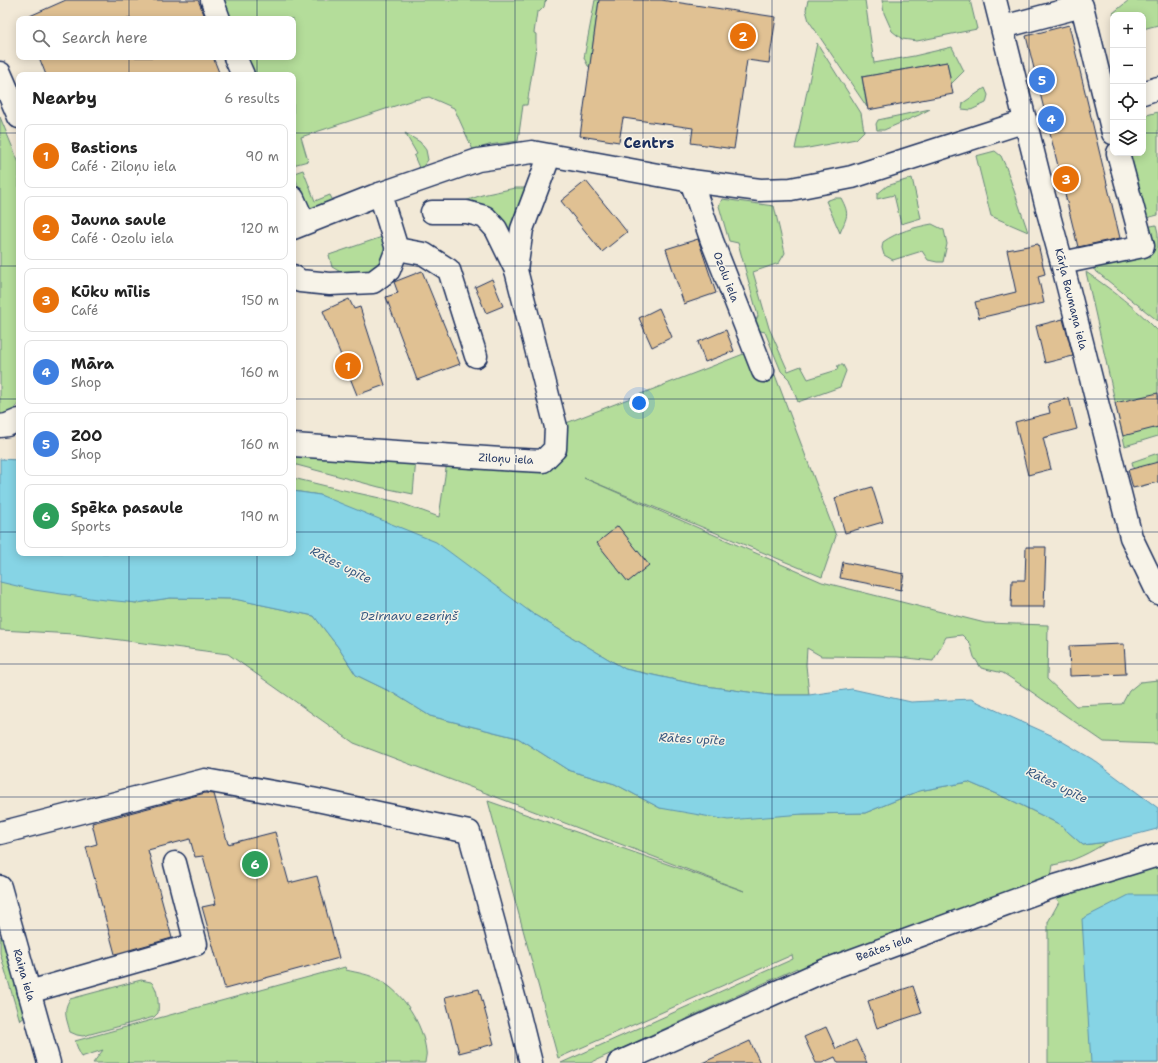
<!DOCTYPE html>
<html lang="en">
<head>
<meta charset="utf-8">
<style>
	:root { --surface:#fff; --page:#f6f6f6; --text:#222; --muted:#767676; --line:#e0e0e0; --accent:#d1495b }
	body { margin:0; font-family:"Shantell Sans",sans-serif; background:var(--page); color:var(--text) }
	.controls { position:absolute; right:12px; top:12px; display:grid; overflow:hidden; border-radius:8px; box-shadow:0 2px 10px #0003 }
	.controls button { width:36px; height:36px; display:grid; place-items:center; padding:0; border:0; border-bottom:1px solid var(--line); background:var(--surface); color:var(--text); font:20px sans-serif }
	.you { position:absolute; left:639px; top:403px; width:14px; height:14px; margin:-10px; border:3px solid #fff; border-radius:50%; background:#1a73e8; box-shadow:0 0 0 6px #1a73e833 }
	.badge { display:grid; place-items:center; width:26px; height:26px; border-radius:50%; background:var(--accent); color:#fff; font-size:13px; font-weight:700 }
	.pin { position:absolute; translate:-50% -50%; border:2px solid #fff; box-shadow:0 1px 4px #0006 }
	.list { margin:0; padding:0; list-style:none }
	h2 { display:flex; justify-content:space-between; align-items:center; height:52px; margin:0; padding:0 16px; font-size:17px }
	h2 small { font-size:13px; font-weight:400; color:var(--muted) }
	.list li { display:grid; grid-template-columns:26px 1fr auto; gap:12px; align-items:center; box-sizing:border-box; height:64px; margin:0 8px 8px; padding:0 8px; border:1px solid var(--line); border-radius:8px }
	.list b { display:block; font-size:15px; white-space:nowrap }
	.list p { margin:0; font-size:13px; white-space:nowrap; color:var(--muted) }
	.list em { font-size:13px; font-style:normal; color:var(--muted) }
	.icon { flex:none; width:22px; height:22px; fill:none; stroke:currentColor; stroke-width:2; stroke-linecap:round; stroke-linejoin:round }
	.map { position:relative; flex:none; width:1158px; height:1063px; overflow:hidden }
	.search { position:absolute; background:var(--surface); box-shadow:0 2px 10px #0003; left:16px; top:16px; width:280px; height:44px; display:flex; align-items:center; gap:10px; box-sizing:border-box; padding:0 14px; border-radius:8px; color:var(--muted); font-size:15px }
	.panel { position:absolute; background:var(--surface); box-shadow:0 2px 10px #0003; left:16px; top:72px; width:280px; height:484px; border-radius:8px }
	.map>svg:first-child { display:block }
</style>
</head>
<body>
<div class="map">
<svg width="1158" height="1063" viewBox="0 0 1158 1063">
	<rect width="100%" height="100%" fill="#f2e9d7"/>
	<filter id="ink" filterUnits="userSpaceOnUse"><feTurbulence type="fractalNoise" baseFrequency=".025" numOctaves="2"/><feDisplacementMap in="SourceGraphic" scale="8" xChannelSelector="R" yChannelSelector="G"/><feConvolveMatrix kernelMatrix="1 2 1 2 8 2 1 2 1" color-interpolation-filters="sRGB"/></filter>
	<g filter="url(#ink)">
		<g fill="#b4dd9a" stroke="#68867c">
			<path d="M217,0h330l-2,2 -1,5 -5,5h-2l-3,21 2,1v13l-9,58h-4l-5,36 -29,4 -16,5 -19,-42 -25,-11 -16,3 -112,37 7,24 -15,4v-90h-44l-8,-18h52v-38h-68z"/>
			<path d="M595,0h4l-9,67 -2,-1 -4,-8z"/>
			<path d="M808,0h57l9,63 40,-7 38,-9 12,24 -13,13 -4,-22 -85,15 5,30 -58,-86 -3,-11z"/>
			<path d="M882,0h88l7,29 -60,12 -15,-2 -10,-8 -8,-18z"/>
			<path d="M1129,0h29v25l-15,4v-14h-29l-1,-2z"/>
			<path d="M817,43l44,70 3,18 -8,8 -53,10h-8z"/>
			<path d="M985,88l3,7 -2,8 -15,7 -9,-1 1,-6z"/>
			<path d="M930,109l-11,6 -35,15h-7l-1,-6 2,-4z"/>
			<path d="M1158,112v103l-16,4 -15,-66h16v-37z"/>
			<path d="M0,117l19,46v242l-4,2 4,5 -19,9z"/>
			<path d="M405,133l15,9 6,8 2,10 -8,10 -6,-14 3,-2z"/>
			<path d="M995,151l6,5 5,11 22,65 -37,-16 -15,-60z"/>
			<path d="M303,170l12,31 15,-6 2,4 -3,8 -21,4 -13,-33 -1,-5z"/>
			<path d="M912,178l9,40 -20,6 -7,-29 -17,4v-5l10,-8z"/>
			<path d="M515,188h14l-14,42 -8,1 -59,-24 34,-12z"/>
			<path d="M834,198h7c9,17 6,18 -1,35l-14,-32z"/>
			<path d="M722,199l52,7 11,47 -6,10 -26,9 16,56 19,43 13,-5 7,13 29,-9 1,-5h5l3,6 -6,16 -42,15 -9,-23 -8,-8 -16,-39 -9,-2 -2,-6 4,-8 -20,-73 -9,-2 -10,-35z"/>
			<path d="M932,224l12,6 3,14 -4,18h-6l-9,-2 -6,-9 -29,9 -9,-5 -2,-7 1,-6c14,-10 32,-15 49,-18z"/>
			<path d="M1156,225l2,8v88l-66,-53 -1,-2 62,-14 -7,-25z"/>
			<path d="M382,237l6,9 -6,16 -12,12 -21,3 -17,-10 -3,-12z"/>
			<path d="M1086,272c26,18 50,36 72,59v105l-33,10z"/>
			<path d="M764,346l72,190 -14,41 -238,-99 238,104 163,41 63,2 -1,54 29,27 46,-2 7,-13 11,-9 18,-2v64l-54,-2 -78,-54 -23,-15 -22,-5 -7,-11 -4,-14 -8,-8 -16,2 -13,24 -35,-4 -77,-1 -14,-8 -1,17 3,30h-40l-70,-10 -74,-16 -92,-55 -213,-119 -27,-4v-13l37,9 68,15 41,15 9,-62 95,6 13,-34z"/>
			<path d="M293,451l123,8 -3,35 -34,-7 -86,-23z"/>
			<path d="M1158,453v29l-21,5 -5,-25z"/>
			<path d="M0,581l136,22 34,-5 65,1 79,17 24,31 18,28 37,18 37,23 88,22 50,32 47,14 45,24 143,6 62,-1 54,-22 49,-9 47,20 44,22 24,21 24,-3c-16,10 -34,20 -54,23l-4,23 109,-33v208h-110v-141l11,-20 -10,-14 -247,92 -5,-12 -207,95h-29l232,-104 -1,-4 -234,103 -70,-257 256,90 -390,-148 -126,-89 -154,-20 -74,-4z"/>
			<path d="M1,936h5l22,78 -8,7 -20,-68v-16z"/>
			<path d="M345,967l1,3c12,3 23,4 33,10 24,12 44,44 47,71 1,4 -1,8 -1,12h-332l10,-13 -22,7 -6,-16z"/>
			<path d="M141,980c3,1 7,1 10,2 7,5 8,24 7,31l-4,4 -71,19 -6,-1 -7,-3c-3,-13 -8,-21 0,-33z"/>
		</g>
		<g fill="#86d4e5" stroke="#5b92af">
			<path d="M0,459l19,1v93h274v-62l27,4 116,47 97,72 92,55 74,16 70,10h40l43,-6 59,13 60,-3 82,37 39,23 66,49v17l-1,4 -50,13 -24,3 -24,-21 -44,-22 -47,-20 -49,9 -54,22 -62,1 -75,6 -68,-12 -45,-24 -47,-14 -50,-32 -88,-22 -37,-23 -37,-18 -18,-28 -24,-31 -80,-17 -64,-1 -33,5 -41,-4 -62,-9 -34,-8z"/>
			<path d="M1129,895h29v168h-67l-9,-144z"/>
		</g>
		<g fill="#e0c193" stroke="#1b2f5e">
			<path d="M66,0h132l8,19h-183z"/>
			<path d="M599,0h62l115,17 -7,46 -22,-3 -13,89 -43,-6 2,-15 -70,-10 -4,24 -39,-6z"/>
			<path d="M1069,25l51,213 -42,9 -52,-211z"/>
			<path d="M39,57h174l7,18h-174z"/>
			<path d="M947,62l6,32 -85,16 -6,-33z"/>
			<path d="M586,181l41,51 -25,20 -41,-51z"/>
			<path d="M698,239l18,54 -32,11 -18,-55z"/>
			<path d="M1038,244l7,30 -7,2 6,27 -65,15 -4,-16 41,-10 -9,-42z"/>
			<path d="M422,271l38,93 -43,16 -31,-83 12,-4 -4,-11z"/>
			<path d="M492,279l11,27 -17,7 -11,-26z"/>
			<path d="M349,299l5,10 6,-2 25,78 -28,10 -34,-84z"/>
			<path d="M659,308l13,29 -20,10 -13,-29z"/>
			<path d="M1063,319l10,37 -28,7 -9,-37z"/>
			<path d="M726,330l8,21 -29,11 -7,-20z"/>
			<path d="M1158,393v34l-35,9 -8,-33z"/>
			<path d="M1069,398l8,31 -34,9 8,31 -23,6 -13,-53 35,-9 -2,-9z"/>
			<path d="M1158,462v20l-25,6 -5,-18z"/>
			<path d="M872,487l11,35 -38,11 -10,-35z"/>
			<path d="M618,526l31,39 -21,17 -31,-39z"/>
			<path d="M1026,547h20l-2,60h-33l1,-27h13z"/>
			<path d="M843,562l61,12 -3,16 -61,-12z"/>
			<path d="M1124,644l2,30 -56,2 -1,-30z"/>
			<path d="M205,793l9,1 14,50 47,-12 14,51 28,-7 22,82 -114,31 -23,-82 14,-3 -13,-48 -8,1 -5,-18 -42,11 24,88 -57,16 -29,-107 11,-3 -5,-21z"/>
			<path d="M913,986l9,27 -45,15 -9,-27z"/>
			<path d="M479,989l15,55 -35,9 -14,-56z"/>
			<path d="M826,1027l10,22 20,-9 11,23h-29l-3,-6 -13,6h-6l-12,-26z"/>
			<path d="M750,1041l10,22h-58z"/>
		</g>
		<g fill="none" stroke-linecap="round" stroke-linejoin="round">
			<defs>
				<g id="minor">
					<path d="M212,0l7,19"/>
					<path d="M995,0l53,212 14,51 69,274 27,56"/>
					<path d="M1003,27l79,-21 31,127"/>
					<path d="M235,57l8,18"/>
					<path d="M0,73l19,44"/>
					<path d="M1143,93l15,-5"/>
					<path d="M691,181l21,60 51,130"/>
					<path d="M380,194l17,55 27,5 25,16 27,86"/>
					<path d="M293,198l8,18"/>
					<path d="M293,228l81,-32 104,-36 54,-8 159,29 69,9 31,-1 61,-12 174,-56"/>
					<path d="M1062,263l81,-17 -25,-93"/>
					<path d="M516,270l6,-41 24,-64"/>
					<path d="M293,276l7,5 30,3 43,-2 16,-12 8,-21"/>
					<path d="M0,426l7,-1 12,-5"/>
					<path d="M293,445l208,14 42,2 12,-12 1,-22 -40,-157 -20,-41 -11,-12 -18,-5h-35"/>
					<path d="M0,833l205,-53 107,19 157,33 50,183 12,48"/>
					<path d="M0,887l49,176"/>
					<path d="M29,992l167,-48 -21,-81"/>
					<path d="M619,1063l207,-93 223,-82 109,-33"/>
				</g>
			</defs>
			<use href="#minor" stroke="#1b2f5e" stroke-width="25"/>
			<use href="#minor" stroke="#f7f3e8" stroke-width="22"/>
		</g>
	</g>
	<path fill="none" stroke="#1b2f5e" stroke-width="1" stroke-opacity="0.55" d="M129,0v19M257,0v19M386,0v1063M515,0v1063M643,0v1063M772,0v1063M901,0v1063M1029,0v1063M129,57v18M257,57v18M0,133h19M293,133h820M1143,133h15M0,266h19M293,266h865M0,399h19M293,399h865M0,532h19M293,532h865M129,553v510M257,553v510M0,664h1158M0,797h1158M0,930h1158"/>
	<g text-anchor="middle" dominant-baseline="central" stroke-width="3" stroke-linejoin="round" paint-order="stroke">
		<g font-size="11" fill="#1b2f5e" stroke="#f7f3e8">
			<text transform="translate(726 277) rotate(69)">Ozolu iela</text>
			<text transform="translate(1071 299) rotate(76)">Kārļa Baumaņa iela</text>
			<text transform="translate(506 459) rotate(3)">Ziloņu iela</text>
			<text transform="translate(884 948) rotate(-20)">Beātes iela</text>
			<text transform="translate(24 975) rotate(74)">Raiņa iela</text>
		</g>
		<g font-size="12" font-style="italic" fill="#365880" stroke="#f7f3e8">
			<text transform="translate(341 565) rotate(27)">Rātes upīte</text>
			<text x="409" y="616">Dzirnavu ezeriņš</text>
			<text transform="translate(692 739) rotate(3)">Rātes upīte</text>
			<text transform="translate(1057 785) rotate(26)">Rātes upīte</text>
		</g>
		<g font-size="15" font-weight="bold" fill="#1b2f5e" stroke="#f7f3e8">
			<text x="649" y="143">Centrs</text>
		</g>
	</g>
</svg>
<div class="controls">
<button>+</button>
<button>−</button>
<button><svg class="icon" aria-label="locate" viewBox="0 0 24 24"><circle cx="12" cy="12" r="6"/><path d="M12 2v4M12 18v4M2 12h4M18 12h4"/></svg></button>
<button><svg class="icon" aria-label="layers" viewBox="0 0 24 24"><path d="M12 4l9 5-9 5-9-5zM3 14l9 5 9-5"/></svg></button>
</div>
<div class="you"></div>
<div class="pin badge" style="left:348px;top:366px;background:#e8710a">1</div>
<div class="pin badge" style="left:743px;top:36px;background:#e8710a">2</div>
<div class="pin badge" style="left:1066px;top:179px;background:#e8710a">3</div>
<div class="pin badge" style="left:1051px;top:119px;background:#3f7fe0">4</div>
<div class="pin badge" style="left:1042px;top:80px;background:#3f7fe0">5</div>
<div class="pin badge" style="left:255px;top:864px;background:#2e9e5b">6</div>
<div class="search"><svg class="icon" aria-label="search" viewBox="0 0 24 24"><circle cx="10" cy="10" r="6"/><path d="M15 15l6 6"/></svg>Search here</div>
<section class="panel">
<h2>Nearby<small>6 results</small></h2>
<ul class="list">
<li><span class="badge" style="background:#e8710a">1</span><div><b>Bastions</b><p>Café · Ziloņu iela</p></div><em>90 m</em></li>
<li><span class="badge" style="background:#e8710a">2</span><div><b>Jauna saule</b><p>Café · Ozolu iela</p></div><em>120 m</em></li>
<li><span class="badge" style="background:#e8710a">3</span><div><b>Kūku mīlis</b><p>Café</p></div><em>150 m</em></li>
<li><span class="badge" style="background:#3f7fe0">4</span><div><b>Māra</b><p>Shop</p></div><em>160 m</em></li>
<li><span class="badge" style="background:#3f7fe0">5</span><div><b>ZOO</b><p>Shop</p></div><em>160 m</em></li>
<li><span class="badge" style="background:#2e9e5b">6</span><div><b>Spēka pasaule</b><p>Sports</p></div><em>190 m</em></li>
</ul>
</section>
</div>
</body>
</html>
